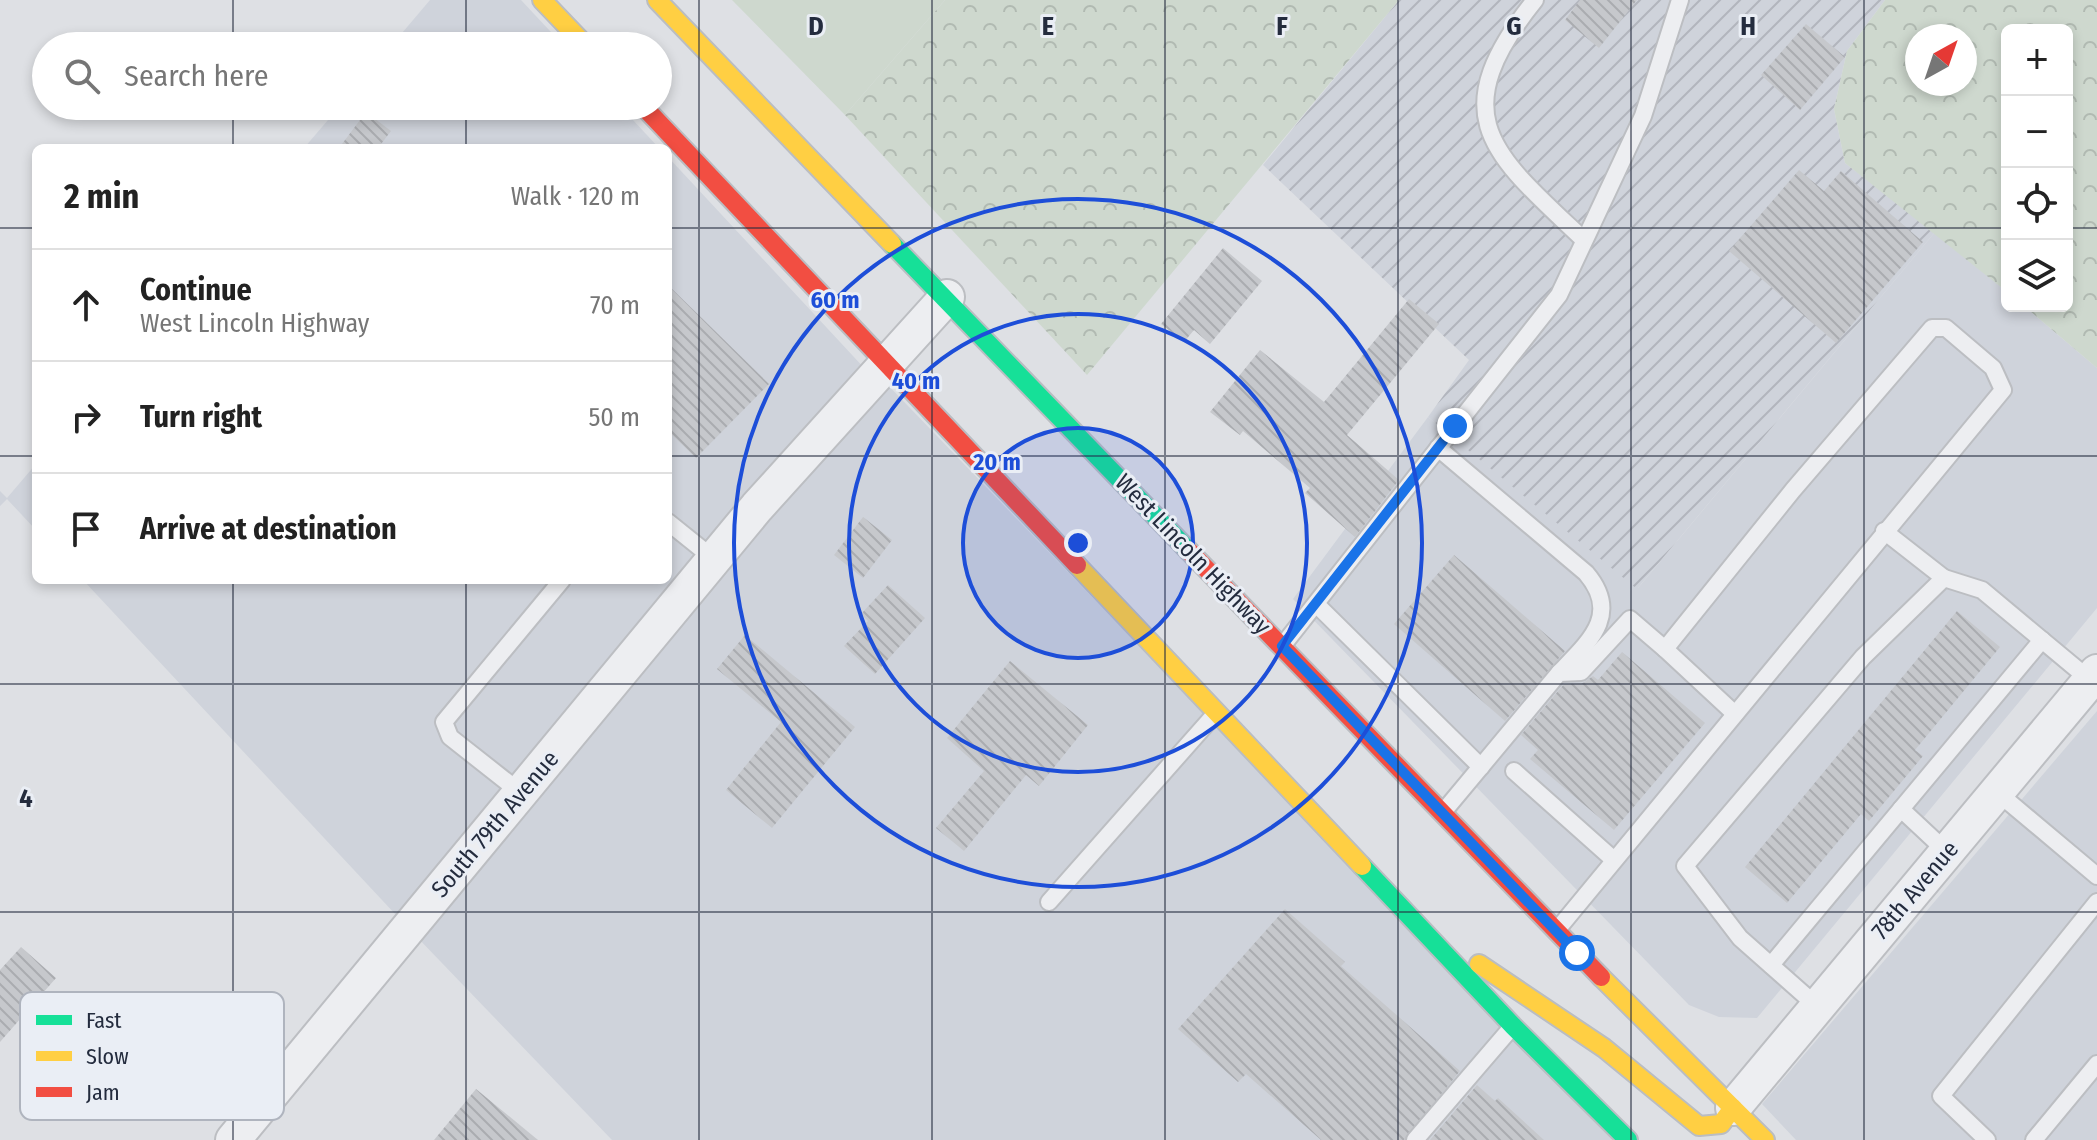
<!DOCTYPE html>
<html lang="en">
<head>
<meta charset="utf-8">
<style>
	:root { --surface:#fff; --page:#f6f6f6; --text:#222; --muted:#767676; --line:#e0e0e0 }
	body { margin:0; font-family:"Fira Sans Condensed",sans-serif; background:var(--page); color:var(--text) }
	.controls { position:absolute; right:24px; top:24px; display:grid; overflow:hidden; border-radius:12px; box-shadow:0 4px 12px #0003 }
	.controls button { width:72px; height:72px; display:grid; place-items:center; padding:0; border:0; border-bottom:2px solid var(--line); background:var(--surface); color:var(--text); font:40px sans-serif }
	.compass { position:absolute; left:1905px; top:24px; width:72px; height:72px; border-radius:50%; background:var(--surface); box-shadow:0 4px 12px #0003; rotate:40deg }
	.stop { position:absolute; width:24px; height:24px; margin:-18px; border:6px solid #1a73e8; border-radius:50%; background:#fff }
	.stop.end { background:#1a73e8; border-color:#fff; box-shadow:0 2px 8px #0008 }
	.list { margin:0; padding:0; list-style:none }
	h2 { display:flex; justify-content:space-between; align-items:center; height:104px; margin:0; padding:0 32px; font-size:34px }
	h2 small { font-size:26px; font-weight:400; color:var(--muted) }
	.list li { display:grid; grid-template-columns:52px 1fr auto; gap:24px; align-items:center; box-sizing:border-box; height:112px; padding:0 32px; border-top:2px solid var(--line) }
	.list b { display:block; font-size:30px; white-space:nowrap }
	.list p { margin:0; font-size:26px; white-space:nowrap; color:var(--muted) }
	.list em { font-size:26px; font-style:normal; color:var(--muted) }
	.icon { flex:none; width:44px; height:44px; fill:none; stroke:currentColor; stroke-width:2; stroke-linecap:round; stroke-linejoin:round }
	.map { position:relative; flex:none; width:2097px; height:1140px; overflow:hidden }
	.search { position:absolute; background:var(--surface); box-shadow:0 4px 12px #0003; left:32px; top:32px; width:640px; height:88px; display:flex; align-items:center; gap:20px; box-sizing:border-box; padding:0 28px; border-radius:44px; color:var(--muted); font-size:30px }
	.panel { position:absolute; background:var(--surface); box-shadow:0 4px 12px #0003; left:32px; top:144px; width:640px; height:440px; border-radius:12px }
	.map>svg:first-child { display:block }
</style>
</head>
<body>
<div class="map">
<svg width="2097" height="1140" viewBox="0 0 2097 1140">
	<defs>
		<pattern id="industrial-furrows" width="10" height="10" patternUnits="userSpaceOnUse" patternTransform="scale(2)"><rect width="10" height="10" fill="#cfd3db"/><path d="M-1 1l2-2M0 10L10 0M9 11l2-2" fill="none" stroke="#b2b5bd"/></pattern>
		<pattern id="forest-crowns" width="20" height="18" patternUnits="userSpaceOnUse" patternTransform="scale(2)"><rect width="20" height="18" fill="#ced8ce"/><path d="M2 6a3 3 0 1 1 6 0M12 15a3 3 0 1 1 6 0" fill="none" stroke="#b1bab2"/></pattern>
		<pattern id="building-back-hatch" width="6" height="6" patternUnits="userSpaceOnUse" patternTransform="scale(2)"><rect width="6" height="6" fill="#c6c8cc"/><path d="M-1 5l2 2M0 0l6 6M5-1l2 2" fill="none" stroke="#aaacb0"/></pattern>
	</defs>
	<rect width="100%" height="100%" fill="#dee0e4"/>
	<g fill="#cfd3db">
		<path d="M430,0h91l43,46h-173z"/>
		<path d="M340,106h280l39,42h-355z"/>
		<path d="M668,157l198,213 -470,545 -313,-335h585z"/>
		<path d="M1935,232l72,60v14h17l73,62v240l-340,410 -38,-1 -30,-12 -396,-406 135,-182 210,171z"/>
		<path d="M884,381l731,759h-1003l-196,-204z"/>
		<path d="M36,464v66l-29,-31 -7,7v-15l7,7z"/>
		<path d="M2097,711v429h-301l-34,-36z"/>
	</g>
	<path fill="url(#industrial-furrows)" d="M1399,0h486l-38,51 -13,58 11,54 90,69 -298,357 -209,-172 41,-57 -206,-195z"/>
	<path fill="#ced8ce" d="M732,0h213l-100,115z"/>
	<g fill="url(#forest-crowns)" fill-rule="evenodd">
		<path d="M945,0h454l-312,375 -242,-260z"/>
		<path d="M1885,0h212v368l-73,-62h43v-276h-60v262l-162,-129 -11,-54 13,-58zM1917,36h48v48h-48z"/>
	</g>
	<g fill="url(#building-back-hatch)">
		<path d="M1580,0h57l-38,48 -34,-28z"/>
		<path d="M1806,24l39,33 -45,53 -39,-35z"/>
		<path d="M366,112l25,19 -13,17h-39z"/>
		<path d="M1799,170l25,21 17,-20 82,71 -87,101 -107,-92z"/>
		<path d="M1223,248l39,33 -52,63 -16,-14 -10,12 -23,-18z"/>
		<path d="M668,285l101,99 -73,74 -28,-27z"/>
		<path d="M1409,299l30,25 -92,111 52,45 -44,57 -50,-44 5,-5 -67,-57 -3,4 -30,-23 50,-62 64,52z"/>
		<path d="M863,517l29,23 -29,38 -29,-23z"/>
		<path d="M1454,555l111,96 -60,70 -111,-97z"/>
		<path d="M888,585l37,33 -50,56 -31,-28 24,-25 -7,-7z"/>
		<path d="M1957,611l43,36 -85,103 8,6 -54,65 -8,-7 -74,89 -42,-36z"/>
		<path d="M745,635l110,92 -83,101 -46,-38 55,-68 -64,-53z"/>
		<path d="M1622,652l83,71 -91,107 -84,-71 8,-9 -17,-15 43,-51 19,-1 10,-7 5,4z"/>
		<path d="M1010,661l78,64 -49,61 -13,-11 -62,76 -28,-23 48,-57 -37,-33z"/>
		<path d="M1285,909l60,53 -4,4 119,105 -56,69h-83l-75,-66 -8,8 -60,-53z"/>
		<path d="M21,947l35,31 -56,64v-72z"/>
		<path d="M1477,1085l18,16 3,-3 46,42h-114z"/>
		<path d="M476,1089l62,51h-104z"/>
	</g>
	<g fill="none" stroke-linecap="round" stroke-linejoin="round">
		<defs>
			<g id="lane">
				<path d="M1535,0c-94,117 -42,154 49,240"/>
				<path d="M1438,448l148,125c35,41 4,68 -27,100"/>
				<path d="M668,522l46,37"/>
				<path d="M1884,531l60,47"/>
				<path d="M1316,604l165,163"/>
				<path d="M1283,645l276,-350 84,-179 37,-116"/>
				<path d="M1665,649l70,65"/>
				<path d="M1514,771l100,89"/>
				<path d="M1997,792l100,84"/>
				<path d="M521,793l-71,-56 -6,-15 118,-142"/>
				<path d="M1901,809l46,43"/>
				<path d="M1444,811l115,-138 22,-1 49,-53 35,30 128,-159 139,-162h14l47,40 10,22 -446,540"/>
				<path d="M1049,902l167,-189"/>
				<path d="M1771,965l271,-325"/>
				<path d="M1818,1007l-78,-69 -55,-72 178,-209 81,-79 38,12 108,90"/>
				<path d="M1415,1140l97,-113"/>
				<path d="M1987,1140l-46,-44 156,-194"/>
				<path d="M2034,1140l63,-76"/>
			</g>
			<g id="street">
				<path d="M1733,1108l364,-436"/>
				<path d="M233,1140l524,-633 190,-210"/>
			</g>
			<g id="fast">
				<path d="M892,244l296,306"/>
				<path d="M1362,866l151,160 115,114"/>
			</g>
			<g id="slow">
				<path d="M542,0l44,46"/>
				<path d="M657,0l235,244"/>
				<path d="M1077,565l285,301"/>
				<path d="M1479,964l125,84 95,78 22,-2 12,-16"/>
				<path d="M1601,977l164,163"/>
			</g>
			<g id="jam">
				<path d="M643,106l434,459"/>
				<path d="M1188,550l413,427"/>
			</g>
		</defs>
		<use href="#lane" stroke="#bcbec2" stroke-width="20"/>
		<use href="#street" stroke="#bcbec2" stroke-width="38"/>
		<use href="#fast" stroke="#babdc2" stroke-width="22"/>
		<use href="#slow" stroke="#babdc2" stroke-width="22"/>
		<use href="#jam" stroke="#babdc2" stroke-width="22"/>
		<use href="#lane" stroke="#edeef1" stroke-width="16"/>
		<use href="#street" stroke="#edeef1" stroke-width="34"/>
		<use href="#fast" stroke="#16e098" stroke-width="18"/>
		<use href="#slow" stroke="#ffcf43" stroke-width="18"/>
		<use href="#jam" stroke="#f24e42" stroke-width="18"/>
	</g>
	<g fill="none" stroke-linecap="round" stroke-linejoin="round">
		<path stroke="#1a73e8" stroke-width="10" d="M1455,426l-173,220 295,307"/>
	</g>
	<path fill="none" stroke="#242c3e" stroke-width="2" stroke-opacity="0.55" d="M233,0v46M466,0v46M699,0v1140M932,0v1140M1165,0v1140M1398,0v1140M1631,0v1140M1864,0v1140M233,106v42M466,106v42M0,228h36M668,228h1339M2067,228h30M0,456h36M668,456h1429M233,580v560M466,580v560M0,684h2097M0,912h2097"/>
	<circle cx="1078" cy="543" r="115" fill="#1d4ed8" fill-opacity=".12"/>
	<g fill="none" stroke="#1d4ed8" stroke-width="4">
		<circle cx="1078" cy="543" r="115"/>
		<circle cx="1078" cy="543" r="229"/>
		<circle cx="1078" cy="543" r="344"/>
	</g>
	<g text-anchor="middle" dominant-baseline="central" stroke-width="6" stroke-linejoin="round" paint-order="stroke">
		<g font-size="24" fill="#242c3e" stroke="#eaeef5">
			<text transform="translate(1193 554) rotate(46)">West Lincoln Highway</text>
			<text transform="translate(495 824) rotate(-50)">South 79th Avenue</text>
			<text transform="translate(1915 890) rotate(-50)">78th Avenue</text>
		</g>
	</g>
	<rect x="20" y="992" width="264" height="128" rx="12" fill="#eaeef5" stroke="#afb4be" stroke-width="2"/>
	<rect x="36" y="1015" width="36" height="10" fill="#16e098"/>
	<rect x="36" y="1051" width="36" height="10" fill="#ffcf43"/>
	<rect x="36" y="1087" width="36" height="10" fill="#f24e42"/>
	<g font-size="22" fill="#242c3e">
		<text x="86" y="1028">Fast</text>
		<text x="86" y="1064">Slow</text>
		<text x="86" y="1100">Jam</text>
	</g>
	<g font-size="26" text-anchor="middle" font-weight="bold" fill="#242c3e" stroke="#eaeef5" stroke-width="6" stroke-linejoin="round" paint-order="stroke">
		<text x="816" y="35">D</text>
		<text x="1048" y="35">E</text>
		<text x="1282" y="35">F</text>
		<text x="1514" y="35">G</text>
		<text x="1748" y="35">H</text>
		<text x="26" y="807">4</text>
	</g>
	<circle cx="1078" cy="543" r="12" fill="#1d4ed8" stroke="#eaeef5" stroke-width="4"/>
	<g font-size="24" text-anchor="middle" font-weight="bold" fill="#1d4ed8" stroke="#eaeef5" stroke-width="6" stroke-linejoin="round" paint-order="stroke">
		<text x="835" y="308">60 m</text>
		<text x="916" y="389">40 m</text>
		<text x="997" y="470">20 m</text>
	</g>
</svg>
<div class="controls">
<button>+</button>
<button>−</button>
<button><svg class="icon" aria-label="locate" viewBox="0 0 24 24"><circle cx="12" cy="12" r="6"/><path d="M12 2v4M12 18v4M2 12h4M18 12h4"/></svg></button>
<button><svg class="icon" aria-label="layers" viewBox="0 0 24 24"><path d="M12 4l9 5-9 5-9-5zM3 14l9 5 9-5"/></svg></button>
</div>
<svg class="compass" viewBox="-18 -18 36 36"><path d="M0-13l5 13h-10z" fill="#e53935"/><path d="M0 13l5-13h-10z" fill="#767676"/></svg>
<div class="stop" style="left:1577px;top:953px"></div>
<div class="stop end" style="left:1455px;top:426px"></div>
<div class="search"><svg class="icon" aria-label="search" viewBox="0 0 24 24"><circle cx="10" cy="10" r="6"/><path d="M15 15l6 6"/></svg>Search here</div>
<section class="panel">
<h2>2 min<small>Walk · 120 m</small></h2>
<ul class="list">
<li><svg class="icon" aria-label="ahead" viewBox="0 0 24 24"><path d="M12 20V5M6 11l6-6 6 6"/></svg><div><b>Continue</b><p>West Lincoln Highway</p></div><em>70 m</em></li>
<li><svg class="icon" aria-label="right" viewBox="0 0 24 24"><path d="M7 20v-9h11M14 6l5 5-5 5"/></svg><div><b>Turn right</b></div><em>50 m</em></li>
<li><svg class="icon" aria-label="arrive" viewBox="0 0 24 24"><path d="M6 21V4h12l-3 4 3 4H6"/></svg><div><b>Arrive at destination</b></div></li>
</ul>
</section>
</div>
</body>
</html>
